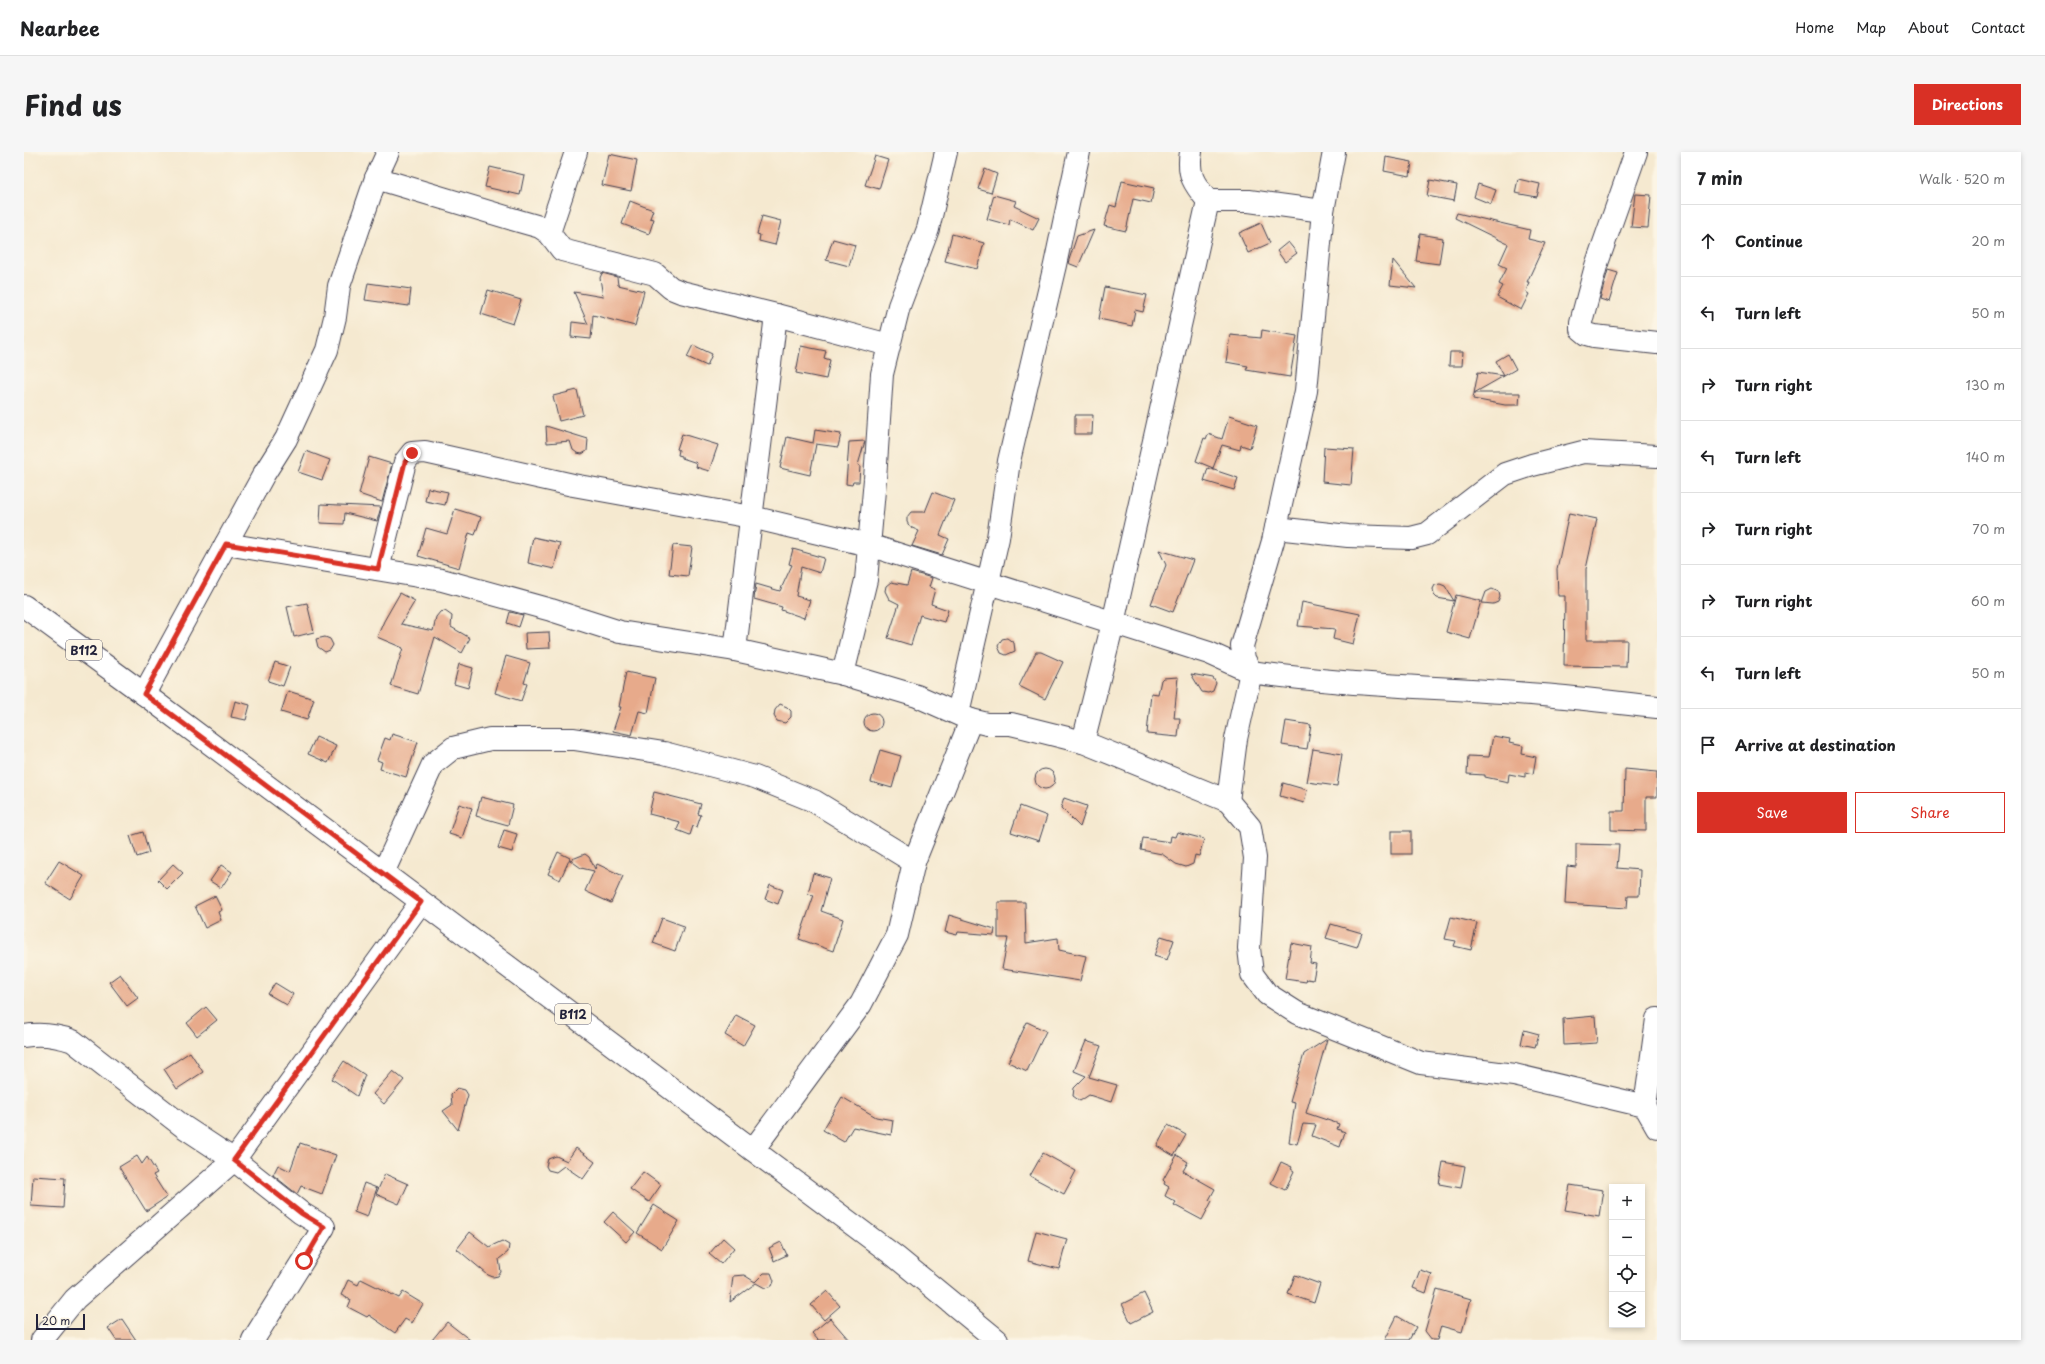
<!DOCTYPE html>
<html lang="en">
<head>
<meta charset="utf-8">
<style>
	:root { --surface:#fff; --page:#f6f6f6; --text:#202124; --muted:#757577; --line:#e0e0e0; --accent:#d93025 }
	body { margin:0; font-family:"Playpen Sans",sans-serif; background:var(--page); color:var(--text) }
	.controls { position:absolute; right:12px; bottom:12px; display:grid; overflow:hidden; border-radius:0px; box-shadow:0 2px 6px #0003 }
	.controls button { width:36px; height:36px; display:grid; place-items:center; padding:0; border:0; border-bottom:1px solid var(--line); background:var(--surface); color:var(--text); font:20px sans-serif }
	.scale { position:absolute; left:12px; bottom:10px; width:49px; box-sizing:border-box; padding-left:4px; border:2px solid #22223b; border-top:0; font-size:11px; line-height:14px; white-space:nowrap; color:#22223b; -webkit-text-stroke:3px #fcf5e5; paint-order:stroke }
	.stop { position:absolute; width:12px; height:12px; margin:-9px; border:3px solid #d93025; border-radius:50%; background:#fff }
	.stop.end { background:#d93025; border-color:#fff; box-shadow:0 1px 4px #0008 }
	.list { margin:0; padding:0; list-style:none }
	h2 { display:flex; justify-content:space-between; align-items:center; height:52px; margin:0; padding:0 16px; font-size:17px }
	h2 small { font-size:13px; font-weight:400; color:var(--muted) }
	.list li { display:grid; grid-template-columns:26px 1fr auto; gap:12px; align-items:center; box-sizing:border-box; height:72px; padding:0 16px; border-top:1px solid var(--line) }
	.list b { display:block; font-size:15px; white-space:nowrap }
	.list em { font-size:13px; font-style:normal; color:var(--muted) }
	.actions { display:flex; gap:8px; padding:12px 16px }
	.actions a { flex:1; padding:9px 0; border:1px solid var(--accent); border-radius:0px; text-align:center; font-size:14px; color:var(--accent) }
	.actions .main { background:var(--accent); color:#fff }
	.icon { flex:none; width:22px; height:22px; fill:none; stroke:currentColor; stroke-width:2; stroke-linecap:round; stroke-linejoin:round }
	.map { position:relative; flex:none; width:1633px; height:1188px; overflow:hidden; border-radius:0px }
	header { display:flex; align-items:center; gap:24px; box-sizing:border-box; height:56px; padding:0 20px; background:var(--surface); border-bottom:1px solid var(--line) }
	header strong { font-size:19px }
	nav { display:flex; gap:22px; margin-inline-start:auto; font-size:14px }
	.intro { display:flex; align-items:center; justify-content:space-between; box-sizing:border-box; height:96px; padding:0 24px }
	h1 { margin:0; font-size:28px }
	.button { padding:10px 18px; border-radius:0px; background:var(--accent); color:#fff; font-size:14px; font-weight:700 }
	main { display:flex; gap:24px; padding:0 24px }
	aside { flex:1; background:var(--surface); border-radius:0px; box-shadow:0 2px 6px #0003 }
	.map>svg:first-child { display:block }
</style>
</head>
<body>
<header>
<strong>Nearbee</strong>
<nav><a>Home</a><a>Map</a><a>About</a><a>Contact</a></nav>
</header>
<div class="intro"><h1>Find us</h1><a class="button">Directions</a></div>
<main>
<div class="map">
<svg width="1633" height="1188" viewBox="0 0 1633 1188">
	<rect width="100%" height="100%" fill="#fcf5e5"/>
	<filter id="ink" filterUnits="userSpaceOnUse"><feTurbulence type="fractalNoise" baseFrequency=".025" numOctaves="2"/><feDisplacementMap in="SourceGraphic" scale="8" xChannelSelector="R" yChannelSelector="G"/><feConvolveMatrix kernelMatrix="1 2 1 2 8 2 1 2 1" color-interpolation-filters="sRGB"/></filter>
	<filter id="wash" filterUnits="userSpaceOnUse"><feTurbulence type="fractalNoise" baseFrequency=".012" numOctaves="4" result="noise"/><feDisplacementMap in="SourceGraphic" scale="16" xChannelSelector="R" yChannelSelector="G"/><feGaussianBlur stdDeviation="0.9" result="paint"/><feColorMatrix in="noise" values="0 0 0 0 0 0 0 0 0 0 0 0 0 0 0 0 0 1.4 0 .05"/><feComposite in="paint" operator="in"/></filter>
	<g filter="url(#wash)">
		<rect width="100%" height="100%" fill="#f5e9d0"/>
		<g id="blocks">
			<g fill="#e7aa8b">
				<path d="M585,2l28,6 -6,31 -29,-6z"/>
				<path d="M851,4l13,4 -9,29 -14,-4z"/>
				<path d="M1362,5l26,5 -2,14 -26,-5z"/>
				<path d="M466,15l34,8 -4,20 -35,-8z"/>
				<path d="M961,17l12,5 -6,19 -13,-4z"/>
				<path d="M1494,27l22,5 -3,13 -22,-4z"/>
				<path d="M1406,28l27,5 -3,16 -27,-5z"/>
				<path d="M1098,29l32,7 -3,15 -18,-4 -7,32 -22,-5 6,-21 6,2z"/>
				<path d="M1454,32l18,6 -5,14 -17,-7z"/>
				<path d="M1611,42l16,1 -3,33 -17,-1z"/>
				<path d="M970,43l22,6 -2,5 25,12 -6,12 -23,-11 -1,6 -22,-6z"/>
				<path d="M606,49l23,9 -3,8 4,1 -5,15 -27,-10z"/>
				<path d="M1433,61l73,17 -2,9 17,4 -18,39h2l-3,10 3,2 -8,16 -24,-13 6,-11 -4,-2 8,-16 -8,-4 9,-20 -53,-26z"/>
				<path d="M738,64l19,5 -6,24 -16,-4 1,-6 -3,-1z"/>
				<path d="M1237,71l9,20 -22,10 -9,-20z"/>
				<path d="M1070,78l-16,37 -10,-4 9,-27z"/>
				<path d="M928,82l32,9 -7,26 -32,-8z"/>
				<path d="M1396,82l23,4 -4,26 -23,-3z"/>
				<path d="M809,87l22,6 -6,21 -23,-6z"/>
				<path d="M1264,90l9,11 -12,9 -8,-11z"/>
				<path d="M1369,108l23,28 -26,-3z"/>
				<path d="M1584,118l10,3 -9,29 -9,-3z"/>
				<path d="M578,121l15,4 1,8 26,6 -9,35 -42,-11 -2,24 -20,-2 1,-15 16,2 -14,-32 29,5 -3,-19z"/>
				<path d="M344,131l43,6 -2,17 -44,-6z"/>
				<path d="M1081,135l42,8 -4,17 -8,-2 -3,16 -33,-7z"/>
				<path d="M464,138l33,10 -8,24 -32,-10z"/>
				<path d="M1238,178l35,6 -7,41 -44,-7 2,-4 -22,-4 4,-27 31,3z"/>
				<path d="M669,193l19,9 -5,12 -20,-9z"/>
				<path d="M777,194l25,5 -2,7 6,2 -4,19 -30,-6z"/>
				<path d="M1426,200h13l-1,14h-13z"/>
				<path d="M1484,202l8,15 -12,7 -8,-15z"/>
				<path d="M1454,220l26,4 -30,17h46l-1,12h-14l-32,-6z"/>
				<path d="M553,238l6,25 -24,6 -6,-25z"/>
				<path d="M1051,263h18l-1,19h-17z"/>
				<path d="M1205,264l28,9 -7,23 -9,-3 -1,5 -18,-5 -9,23 -17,-7 8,-23 2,1 2,-5 14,5z"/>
				<path d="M522,274l42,13 -1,12 -5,3 -5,-1 -4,-3 -3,-9 -23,2z"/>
				<path d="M791,278l26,4 -3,13 -22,-3 -6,31 -30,-7 7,-31 26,6z"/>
				<path d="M658,282l36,11 -9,26 -13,-4 1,-4 -15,-5v-2l-4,-1 1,-5 -2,-1z"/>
				<path d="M841,289l-7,24 2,1 -1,16h-6l-1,3 -6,-1 3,-42z"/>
				<path d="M1300,295l30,2 -3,36 -29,-3z"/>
				<path d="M282,299l24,9 -8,20 -24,-8z"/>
				<path d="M345,305l23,7 -10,38 -23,-8z"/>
				<path d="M1184,316l30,10 -4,12 -30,-9z"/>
				<path d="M404,336l20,4 -3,13 -20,-4z"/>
				<path d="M909,340l21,8 -14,35 9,4 -7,16 -30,-9 7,-15 -9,-4 -3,-5v-5l4,-5h14z"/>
				<path d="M297,352l18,1 42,2 -4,14 -32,-8 -1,11 -24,-1z"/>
				<path d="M431,357l26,8 -6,18 -6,-2 -10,35 -41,-12 8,-28 21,6z"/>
				<path d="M1545,361l28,6 -11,50v71h41l-1,27 -62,-1 1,-70h-7l-1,-27z"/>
				<path d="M509,385l27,6 -6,26 -26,-6z"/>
				<path d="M649,393l19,2 -4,29 -19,-2z"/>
				<path d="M769,397l31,9 -4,15 -19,-6 -5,29 14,4 -6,18 -23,-8 1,-3 -28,-8 2,-15 24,7 12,-26 -3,-1z"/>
				<path d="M1135,398l34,10 -20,52 -22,-8 15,-39z"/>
				<path d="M887,420l21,6 -3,9 6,2 -4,15 17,6 -4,12 -24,-7 -9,30 -23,-7 11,-34 -10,-5 -4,-8 1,-5 5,-4 16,3z"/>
				<path d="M1416,432l5,2 9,15 -17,-3 -3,-3 -1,-6 2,-4z"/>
				<path d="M1468,437l7,3 1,5 -2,5 -5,2 -11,-1 4,-11z"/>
				<path d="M376,441l15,8 -14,23 32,7 3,-14 4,-5 5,-1 7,5 -1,11 19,11 -8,15 -27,-16 -17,57 -27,-8 12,-38 -26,-11 7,-16z"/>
				<path d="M1432,443l25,6 -11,38 -24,-7z"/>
				<path d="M1278,450l58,12 -7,30 -20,-5 2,-10 -37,-3z"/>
				<path d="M283,451l7,29 -20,5 -7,-30z"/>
				<path d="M486,460l13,3 -4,12 -12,-4z"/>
				<path d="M525,480l1,16 -24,1 -1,-16z"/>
				<path d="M301,485l5,2 3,6 -3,5 -5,2 -7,-5 -2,-8z"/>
				<path d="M983,486l7,5 1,8 -9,4 -5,-2 -3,-7 4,-7z"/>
				<path d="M1012,500h5l22,10 -18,37 -26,-13z"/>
				<path d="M482,504l24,7 -6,20 3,1 -6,17 -26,-8z"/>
				<path d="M251,510l15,5 -7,19 -15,-5z"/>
				<path d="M435,512l14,4 -5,20 -14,-4z"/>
				<path d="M602,520l29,6 -7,35 -9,-2 -7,24 -19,-4 8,-24h-2z"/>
				<path d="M1167,522l22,4 3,5 -3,8 -5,2 -6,-1z"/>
				<path d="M1154,525l-4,41h6l-2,19 -31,-3 4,-41 7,1 3,-14 2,-2z"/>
				<path d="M264,539l26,8 -7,21 -26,-8z"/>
				<path d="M211,549l15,4 -4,15 -15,-3z"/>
				<path d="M756,552l7,3 4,4v6l-6,6 -8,-2 -3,-5 1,-6z"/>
				<circle cx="849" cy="570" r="9"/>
				<path d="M1262,569l25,4 -4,24 -25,-4z"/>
				<path d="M368,582l26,8 -12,35 -26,-8 2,-7 -5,-2 8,-22 5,2z"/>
				<path d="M1469,584l17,3 -1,4 14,3 -1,8 14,3 -3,17 -8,-2v5l-16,-3 -1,8 -23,-5v-2l-18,-1 1,-18 21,1z"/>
				<path d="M292,585l20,9 -8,17 -20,-9z"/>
				<path d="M1289,597l29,5 -5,32 -30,-4z"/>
				<path d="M856,598l21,6 -9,32 -21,-6z"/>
				<circle cx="1021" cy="627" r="10"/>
				<path d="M1601,617l32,3v25h-11v34l-35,-1v-19h13z"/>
				<path d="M1259,631l24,7 -3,13 -24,-7z"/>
				<path d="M630,640l47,12 -3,10 3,1 -4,12 -4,-1 -3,9 -13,-5 3,-8 -31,-8z"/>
				<path d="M457,645l32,8 -5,20 -32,-9z"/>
				<path d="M1040,646l23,8 -7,21 -19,-19z"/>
				<path d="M435,652l13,4 -10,30 -13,-4z"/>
				<path d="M996,654l27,10 -8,25 -28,-9z"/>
				<path d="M480,678l13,4 -5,18 -14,-4z"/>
				<rect x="1367" y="679" width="20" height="23"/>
				<path d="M119,680l6,21 -12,4 -7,-21z"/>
				<path d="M1153,680l27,7 -5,17 -4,-1 -2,9 -7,3 -10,-3 -14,-10 -21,-4 2,-12 27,4 1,-6 4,1z"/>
				<path d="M1552,692l43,1 -2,23 23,2 -1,26h-11l-1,12 -62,-4 2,-38 9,1z"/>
				<path d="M534,700l12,6 -10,22 -12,-6z"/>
				<path d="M561,702l4,3 6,12 2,-5 26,12 -12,27 -26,-12 9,-20 -13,-3 -11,-8z"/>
				<path d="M35,709l25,15 -14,23 -25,-16z"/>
				<path d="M149,712l10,9 -16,16 -9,-9z"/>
				<path d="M197,713l11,7 -11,16 -11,-7z"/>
				<path d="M789,721l17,5 -9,33 22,8 -10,32 -34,-12 15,-44 -6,-1z"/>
				<path d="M746,733l13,5 -5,14 -13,-5z"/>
				<path d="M191,744l7,14 -4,2 3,8 -16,8 -10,-22z"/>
				<path d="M974,750h27l1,41 32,-5 1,12 27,6 -6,25 -78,-12 6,-31h-10z"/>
				<path d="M925,763l46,14 -1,6 -36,-3 -1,3 -12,-3z"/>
				<path d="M1427,765l26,6 -6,27 -17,-4 2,-5 -11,-2z"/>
				<path d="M638,766l22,8 -9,25 -22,-8z"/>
				<path d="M1307,772l31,9 -5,14 -31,-9z"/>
				<path d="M1137,784l13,4 -7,20 -13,-4z"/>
				<path d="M1267,791l21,4 -2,16 6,1 -3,16 -6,-1 -1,3 -21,-3z"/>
				<path d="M96,822l18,24 -11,8 -18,-24z"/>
				<path d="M251,831l18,11 -6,11 -19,-11z"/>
				<path d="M182,855l11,13 -20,16 -10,-13z"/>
				<path d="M712,863l19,10 -12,21 -18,-11z"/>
				<path d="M1571,864l2,27 -33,2 -1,-26z"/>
				<path d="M1003,870l19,9 -19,40 -19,-9z"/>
				<path d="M1500,878l15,4 -4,13 -14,-3z"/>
				<path d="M1303,887l-21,74 33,11 -2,5 8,3 -5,15 -28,-11 4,-11 -13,-1 -6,20 -8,-2 6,-39 -5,-1 14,-48z"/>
				<path d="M1062,889l15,5 -12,31 28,8 -6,17 -22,-7 -9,6 -7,-5 1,-8 12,-12 -12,-5z"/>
				<path d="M166,900l13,20 -26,17 -13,-20z"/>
				<path d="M320,909l21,14 -8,21 -25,-17z"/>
				<path d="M369,919l11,9 -20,24 -11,-10z"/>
				<path d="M433,936l8,2 3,5 -10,35 -15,-19 9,-6 -1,-11z"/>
				<path d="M818,945l34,20 17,3 -2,15 -38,-8 -9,15 -21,-12z"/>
				<path d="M1144,973l18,10 -12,21 -17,-10z"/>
				<path d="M276,991l36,12 -14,39 -21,-8 -4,8 -24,-19 5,-10 12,6z"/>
				<path d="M552,996l19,14 -12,17 -19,-13 -8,6 -8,-2 -2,-4 2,-7 8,-3 11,5z"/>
				<path d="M1019,1001l33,18 -12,23 -34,-18z"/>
				<path d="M1153,1003l11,7 -5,9 32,18 -6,11 3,1 -10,19 -28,-15 2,-3 -11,-6 4,-9 -5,-3 1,-2 -2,-2z"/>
				<path d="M113,1004l5,8 5,-7 10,16 -4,2 14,22 -21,14 -27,-44z"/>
				<path d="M1257,1010l11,5 -1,2 3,2 -9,19 -14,-7z"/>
				<path d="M1419,1010l22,4 -4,22 -22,-4z"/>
				<path d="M619,1020l18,13 -12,17 -19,-13z"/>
				<path d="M361,1022l23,10 -9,20 -23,-10z"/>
				<path d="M9,1024l32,2 -2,30 -32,-2z"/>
				<path d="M340,1031l13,5 -10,29 -13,-5z"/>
				<path d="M1546,1033l33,5 -4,26 -34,-6z"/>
				<path d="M630,1053l25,16 -17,28 -25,-16z"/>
				<path d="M589,1060l22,20 -9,10 -22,-20z"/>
				<path d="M1012,1079l31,8 -8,30 -31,-8z"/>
				<path d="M446,1080l19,15 13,-6 7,4 -1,7 -9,7 2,13 -3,4 -5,1 -5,-2 -31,-26z"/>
				<path d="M699,1086l11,10 -13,16 -12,-10z"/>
				<path d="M757,1090l6,13 -13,6 -5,-13z"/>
				<path d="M1396,1118l12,4 -6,19 -13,-5z"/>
				<path d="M740,1121h7l3,8 -2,5 -7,2 -9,-5 -26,19 3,-26 11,-1 11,7z"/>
				<path d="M1271,1123l25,9 -6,19 -26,-9z"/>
				<path d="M337,1127l38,19 4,-6 20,12 -11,19 -7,-4 -10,14 -26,-18 -2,2 -19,-10 3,-7 -10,-5 7,-15 10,5z"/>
				<path d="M1413,1137l34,10 -9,33 -21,-6 -4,14h-5l-7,-9z"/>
				<path d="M803,1139l13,15 -16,14 -13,-15z"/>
				<path d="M1120,1141l9,19 -22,11 -9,-19z"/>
				<path d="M1373,1164l19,11 -7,13h-24z"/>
				<path d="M806,1166l19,22h-31l-6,-7z"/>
				<path d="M98,1167l14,21h-20l-8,-12z"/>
				<path d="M423,1170l23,18h-38z"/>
			</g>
		</g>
	</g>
	<g filter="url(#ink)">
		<use href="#blocks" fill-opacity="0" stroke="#424051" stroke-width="1"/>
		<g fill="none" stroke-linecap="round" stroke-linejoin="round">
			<defs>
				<g id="minor">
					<path d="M1167,0c-4,23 3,32 17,49"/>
					<path d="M1612,0l-40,114 -15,56v7l6,5 7,2 63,7"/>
					<path d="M352,26l143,43 21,6 9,6 27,-81"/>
					<path d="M525,81l13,17 93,24 16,14 10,4 95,23 113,30"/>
					<path d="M1252,376l72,8 63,2 16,-4 78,-60 27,-9 51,-13 74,4"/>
					<path d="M202,392l216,36 109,30 69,22 115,18 108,24 74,22 54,24"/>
					<path d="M354,417l27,-107 7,-9 13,-1 148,33 178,32 118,28 340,108 42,19 -7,-13 -2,-13 31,-105 33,-150 17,-180"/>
					<path d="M711,498l41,-335"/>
					<path d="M819,522l23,-94 9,-101 7,-105 17,-68 29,-77 18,-77"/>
					<path d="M120,542l120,-220 22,-35 41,-89 8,-33 4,-31 37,-108 12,-26"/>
					<path d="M934,561l40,-175 11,-77 46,-196 24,-113"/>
					<path d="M1059,590l145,59 8,-62 15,-67c97,14 194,15 291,23 38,3 77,8 115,12"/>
					<path d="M1204,649l22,26 5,31 -6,90 3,26 15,20 30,19 124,50 93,12 131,31 12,21"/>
					<path d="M359,721l50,-109 20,-16 37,-9h84l90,14 91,24 59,24 100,61"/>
					<path d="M0,884c18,-3 32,-1 49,5l111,86 50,33 67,53 23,14 -71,113"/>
					<path d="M1621,954l12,-87"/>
					<path d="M729,998l108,-146 36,-69 17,-73 57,-142 16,4h24l72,18 30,-119 95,-422h41l74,10 11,-59"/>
					<path d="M18,1188l33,-41 159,-139 187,-258"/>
				</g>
				<path id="major" d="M0,454l120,88 752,563 101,83"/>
			</defs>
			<use href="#minor" stroke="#424051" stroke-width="24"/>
			<use href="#major" stroke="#424051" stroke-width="24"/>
			<use href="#minor" stroke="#fff" stroke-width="22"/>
			<use href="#major" stroke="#fff" stroke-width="22"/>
		</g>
	</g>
	<g fill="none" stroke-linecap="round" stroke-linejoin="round" filter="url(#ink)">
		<path stroke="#d93025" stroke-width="5" d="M280,1109l20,-34 -23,-14 -67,-53 187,-258 -277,-208 82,-150 152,25 27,-107 7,-9"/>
	</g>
	<g text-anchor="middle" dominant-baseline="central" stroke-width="3" stroke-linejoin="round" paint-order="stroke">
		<g fill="#fcf5e5" stroke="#63616e" stroke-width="1">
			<rect x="42" y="488" width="36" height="20" rx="3"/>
			<rect x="531" y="852" width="36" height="20" rx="3"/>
		</g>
		<g font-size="12" font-weight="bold" fill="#22223b">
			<text x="60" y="498">B112</text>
			<text x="549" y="862">B112</text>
		</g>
	</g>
</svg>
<div class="controls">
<button>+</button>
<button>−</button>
<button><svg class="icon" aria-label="locate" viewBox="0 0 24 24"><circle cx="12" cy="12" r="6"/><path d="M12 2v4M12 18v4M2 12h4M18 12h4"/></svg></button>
<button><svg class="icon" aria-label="layers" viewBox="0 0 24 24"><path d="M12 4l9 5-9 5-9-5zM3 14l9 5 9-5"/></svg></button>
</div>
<div class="scale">20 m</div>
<div class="stop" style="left:280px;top:1109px"></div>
<div class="stop end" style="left:388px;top:301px"></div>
</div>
<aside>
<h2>7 min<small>Walk · 520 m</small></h2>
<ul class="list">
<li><svg class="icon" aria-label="ahead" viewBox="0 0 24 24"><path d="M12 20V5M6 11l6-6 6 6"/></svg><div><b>Continue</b></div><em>20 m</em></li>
<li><svg class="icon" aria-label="left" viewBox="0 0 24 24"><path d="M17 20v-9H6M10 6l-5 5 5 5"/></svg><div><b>Turn left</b></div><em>50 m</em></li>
<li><svg class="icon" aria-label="right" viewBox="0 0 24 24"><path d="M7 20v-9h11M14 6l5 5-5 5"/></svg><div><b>Turn right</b></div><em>130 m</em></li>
<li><svg class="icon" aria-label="left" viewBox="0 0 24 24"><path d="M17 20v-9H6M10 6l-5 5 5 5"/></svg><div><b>Turn left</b></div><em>140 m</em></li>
<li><svg class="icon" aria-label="right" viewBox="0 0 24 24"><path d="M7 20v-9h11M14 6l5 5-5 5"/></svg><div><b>Turn right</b></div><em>70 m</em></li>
<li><svg class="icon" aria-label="right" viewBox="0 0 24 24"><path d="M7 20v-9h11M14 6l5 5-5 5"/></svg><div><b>Turn right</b></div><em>60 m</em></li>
<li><svg class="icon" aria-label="left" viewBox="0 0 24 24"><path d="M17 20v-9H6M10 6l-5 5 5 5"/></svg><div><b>Turn left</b></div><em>50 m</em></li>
<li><svg class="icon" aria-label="arrive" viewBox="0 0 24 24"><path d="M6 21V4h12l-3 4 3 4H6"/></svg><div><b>Arrive at destination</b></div></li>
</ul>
<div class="actions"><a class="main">Save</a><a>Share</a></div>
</aside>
</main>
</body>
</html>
